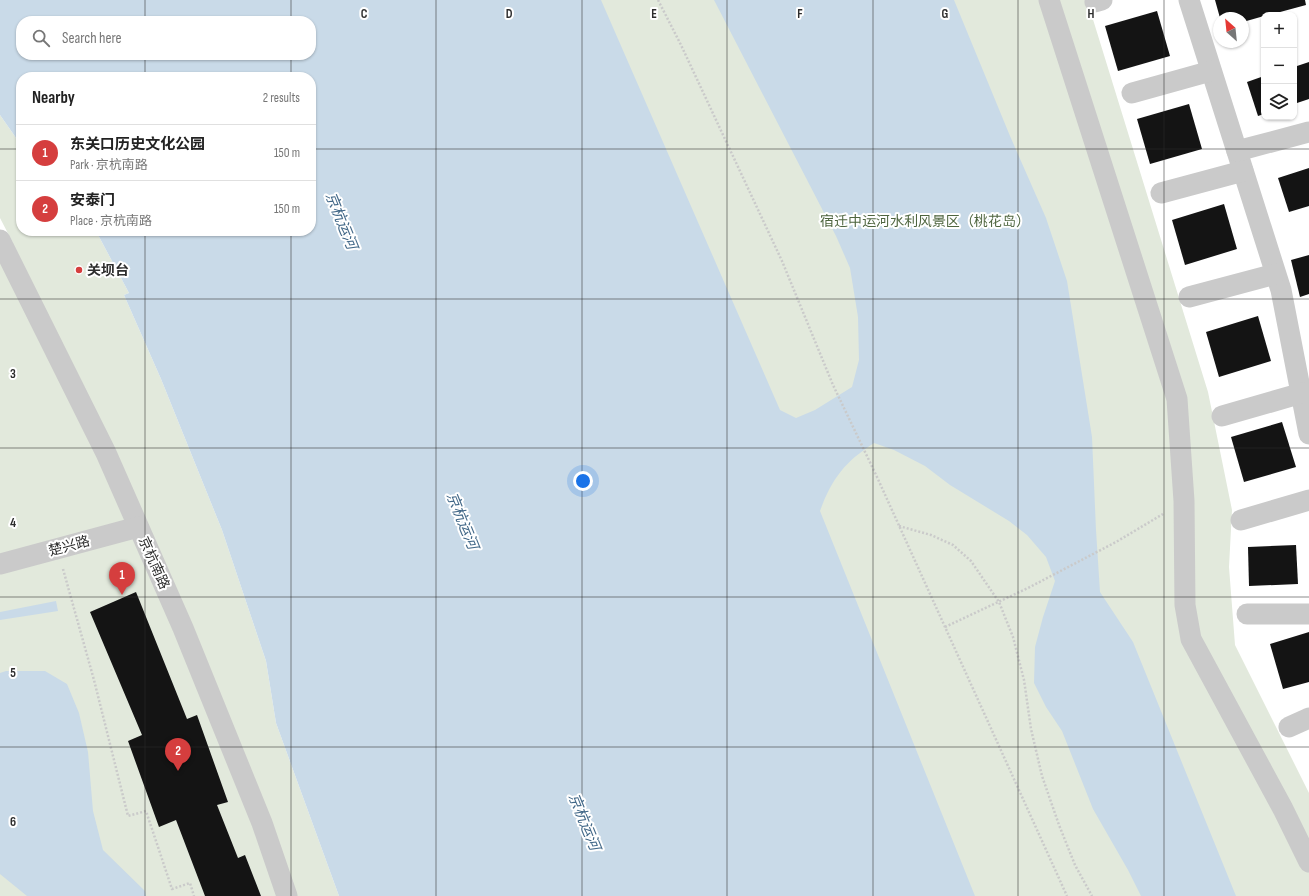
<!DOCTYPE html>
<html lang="en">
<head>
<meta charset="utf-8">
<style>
	:root { --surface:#fff; --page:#f2f2f2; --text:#222; --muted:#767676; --line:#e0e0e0; --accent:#d53e3e }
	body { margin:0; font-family:"Sofia Sans Condensed","Noto Sans SC",sans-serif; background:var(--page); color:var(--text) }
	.controls { position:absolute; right:12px; top:12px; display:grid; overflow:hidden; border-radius:8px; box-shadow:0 1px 3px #0004 }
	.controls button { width:36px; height:36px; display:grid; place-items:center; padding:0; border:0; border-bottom:1px solid var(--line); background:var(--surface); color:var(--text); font:20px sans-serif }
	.compass { position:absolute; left:1213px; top:12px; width:36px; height:36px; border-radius:50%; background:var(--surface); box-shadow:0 1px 3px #0004; rotate:333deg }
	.you { position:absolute; left:583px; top:481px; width:14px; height:14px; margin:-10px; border:3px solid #fff; border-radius:50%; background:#1a73e8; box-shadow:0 0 0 6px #1a73e833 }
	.badge { display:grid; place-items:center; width:26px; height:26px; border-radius:50%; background:var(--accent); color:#fff; font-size:13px; font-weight:700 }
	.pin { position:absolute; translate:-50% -33px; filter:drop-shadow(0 1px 2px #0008) }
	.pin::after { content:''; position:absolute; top:21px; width:14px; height:12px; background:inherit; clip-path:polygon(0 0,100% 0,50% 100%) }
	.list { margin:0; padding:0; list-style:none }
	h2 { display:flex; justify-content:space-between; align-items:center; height:52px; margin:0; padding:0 16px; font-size:17px }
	h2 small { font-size:13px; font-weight:400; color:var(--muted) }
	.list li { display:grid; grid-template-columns:26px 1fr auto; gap:12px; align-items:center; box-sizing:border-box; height:56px; padding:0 16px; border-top:1px solid var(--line) }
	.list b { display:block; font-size:15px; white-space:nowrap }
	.list p { margin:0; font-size:13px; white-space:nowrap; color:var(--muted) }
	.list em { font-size:13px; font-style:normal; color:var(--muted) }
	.icon { flex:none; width:22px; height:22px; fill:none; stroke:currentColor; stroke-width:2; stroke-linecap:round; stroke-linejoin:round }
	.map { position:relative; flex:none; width:1309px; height:896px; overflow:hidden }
	.search { position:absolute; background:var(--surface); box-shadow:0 1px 3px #0004; left:16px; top:16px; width:300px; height:44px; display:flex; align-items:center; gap:10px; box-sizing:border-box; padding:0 14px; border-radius:16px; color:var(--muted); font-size:15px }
	.panel { position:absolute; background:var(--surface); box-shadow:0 1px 3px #0004; left:16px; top:72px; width:300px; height:164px; border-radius:16px }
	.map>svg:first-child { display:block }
</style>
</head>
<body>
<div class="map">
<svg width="1309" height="896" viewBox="0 0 1309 896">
	<rect width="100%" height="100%" fill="#fff"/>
	<g fill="#e2e9dc">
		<path d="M593,0h494l121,392 24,118 -3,57 6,78 74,148v103h-338z"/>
		<path d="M0,115l21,30v86h75l33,62 -5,2 37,84 61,151 44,131 10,62 63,173h-339v-646l13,-7 -13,-25z"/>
	</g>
	<g fill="#c9dae8" fill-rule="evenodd">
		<path d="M0,0h601l179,410 16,8 19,-8 37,-23 7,-27 -1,-43 -8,-49 -14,-32 -122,-236h240l56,136 36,82 21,63 25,156 4,93 4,62 33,50 103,254h-95l-13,-26 -35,-61 -31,-78 -16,-24 -12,-24 1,-36 8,-30 12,-36 -9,-24 -19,-22 -18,-14 -59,-36 -25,-19 -31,-16 -20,-7c-29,19 -42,35 -54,68l155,385h-636l-63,-173 -10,-62 -44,-131 -61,-151 -37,-84 5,-2 -33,-62h215v-154h-290v68l-21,-30zM21,21h290v34h-290z"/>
		<path d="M56,601l2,10 -58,9v-8z"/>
		<path d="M6,671h39l22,13 12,29 9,39 5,59 10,39 42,41 1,5h-119l-27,-22v-201z"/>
	</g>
	<g fill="#141414">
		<path d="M1215,0h90l1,5 -37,10h-5v1l-21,6v-4h-23z"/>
		<path d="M1157,11l13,45 -52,15 -13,-45z"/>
		<path d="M1309,62v37l-15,5v-37z"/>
		<path d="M1264,76v38l-6,2 -11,-34z"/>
		<path d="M1189,104l13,45 -52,15 -13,-45z"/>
		<path d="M1309,168v38l-20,6 -11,-34z"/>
		<path d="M1224,204l13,45 -52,16 -13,-45z"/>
		<path d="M1309,255v39l-9,3 -9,-37z"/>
		<path d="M1258,316l13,45 -52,16 -13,-45z"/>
		<path d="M1282,422l14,45 -52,15 -13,-45z"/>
		<path d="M1296,545l2,39 -49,2 -1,-39z"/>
		<path d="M136,592l51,127 10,-4 31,87 -11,3 21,53 7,-3 16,41h-56l-29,-76 -17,7 -31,-86 14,-6 -52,-123z"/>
		<path d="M1309,632v50l-26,7 -13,-45z"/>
	</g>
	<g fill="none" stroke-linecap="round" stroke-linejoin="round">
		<g stroke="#cacaca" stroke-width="2.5" stroke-dasharray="2 2" stroke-linecap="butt">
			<path d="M658,0l23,45 101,216 51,124 44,92 190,419"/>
			<path d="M899,526l32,9 22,10 18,16 28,41 14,35 11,43 7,49 11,47 17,49 16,40 17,31"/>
			<path d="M63,569l31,111 34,136 18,-5 26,78 18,-6 4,13"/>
			<path d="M945,627l83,-39 88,-46 47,-28"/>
		</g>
		<g stroke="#cacaca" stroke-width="21">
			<path d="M1049,0l128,399 7,102 1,104 6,34 92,170 26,53"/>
			<path d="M1189,0l92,290 28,144"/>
			<path d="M1095,2l7,-2"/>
			<path d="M1132,93l79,-22"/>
			<path d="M1237,151l72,-19"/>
			<path d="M1161,193l82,-22"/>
			<path d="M0,240l106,213 77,175 79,195 25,73"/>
			<path d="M1189,297l86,-23"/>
			<path d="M1222,416l80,-23"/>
			<path d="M1241,520l68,-20"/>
			<path d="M0,564l138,-37"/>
			<path d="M1247,614h62"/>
			<path d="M1289,727l20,-9"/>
		</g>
	</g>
	<path fill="none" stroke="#2d2d2d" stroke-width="1" stroke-opacity="0.55" d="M145,0v21M291,0v21M436,0v896M582,0v896M727,0v896M873,0v896M1018,0v896M1164,0v896M145,55v22M291,55v22M0,149h21M311,149h998M145,231v665M291,231v665M0,299h1309M0,448h1309M0,597h1309M0,747h1309"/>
	<circle fill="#d53e3e" stroke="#fff" stroke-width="1.5" cx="79" cy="270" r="4"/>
	<g text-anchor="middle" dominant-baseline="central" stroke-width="4" stroke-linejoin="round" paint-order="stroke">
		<g font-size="14" fill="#4e653f" stroke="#fff">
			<text x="925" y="221">宿迁中运河水利风景区（桃花岛）</text>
		</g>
		<g font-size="14" font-weight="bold" fill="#2d2d2d" stroke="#fff" text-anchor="start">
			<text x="87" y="270">关坝台</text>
		</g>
		<g font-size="14" fill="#2d2d2d" stroke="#fff">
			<text transform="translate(69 546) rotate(-15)">楚兴路</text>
			<text transform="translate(154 563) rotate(66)">京杭南路</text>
		</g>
		<g font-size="15" font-style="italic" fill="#426888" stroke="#fff">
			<text transform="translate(341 221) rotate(68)">京杭运河</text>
			<text transform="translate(462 521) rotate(68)">京杭运河</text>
			<text transform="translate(584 822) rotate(68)">京杭运河</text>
		</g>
	</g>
	<g font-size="13" text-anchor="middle" font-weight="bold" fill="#2d2d2d" stroke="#fff" stroke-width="4" stroke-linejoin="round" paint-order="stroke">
		<text x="364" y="18">C</text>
		<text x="509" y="18">D</text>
		<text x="654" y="18">E</text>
		<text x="800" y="18">F</text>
		<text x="945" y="18">G</text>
		<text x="1091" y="18">H</text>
		<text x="13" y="378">3</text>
		<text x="13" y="527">4</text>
		<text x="13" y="677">5</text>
		<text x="13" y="826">6</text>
	</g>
</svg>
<div class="controls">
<button>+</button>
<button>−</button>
<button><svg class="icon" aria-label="layers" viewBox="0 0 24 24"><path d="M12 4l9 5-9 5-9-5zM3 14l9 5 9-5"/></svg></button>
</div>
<svg class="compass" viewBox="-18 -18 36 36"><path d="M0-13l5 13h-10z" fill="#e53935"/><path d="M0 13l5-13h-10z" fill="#767676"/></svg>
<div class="you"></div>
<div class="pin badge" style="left:122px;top:595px">1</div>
<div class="pin badge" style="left:178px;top:771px">2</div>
<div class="search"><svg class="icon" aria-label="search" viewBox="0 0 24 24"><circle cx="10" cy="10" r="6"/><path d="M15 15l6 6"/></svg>Search here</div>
<section class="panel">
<h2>Nearby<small>2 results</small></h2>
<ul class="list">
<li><span class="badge">1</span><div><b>东关口历史文化公园</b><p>Park · 京杭南路</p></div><em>150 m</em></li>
<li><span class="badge">2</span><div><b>安泰门</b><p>Place · 京杭南路</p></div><em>150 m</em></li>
</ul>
</section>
</div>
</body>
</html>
